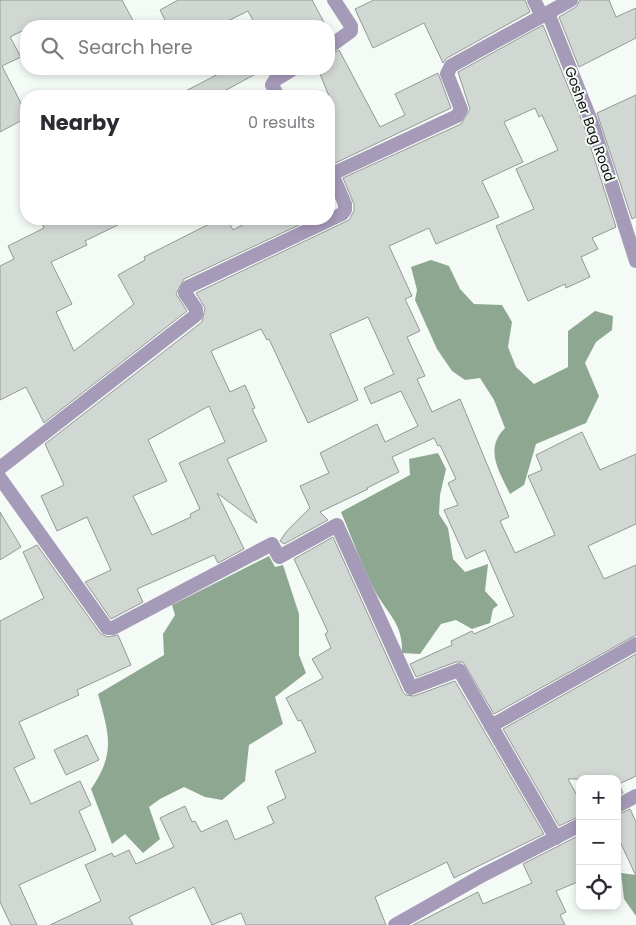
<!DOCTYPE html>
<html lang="en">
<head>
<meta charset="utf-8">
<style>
	:root { --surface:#fff; --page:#f7f7f7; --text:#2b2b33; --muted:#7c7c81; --line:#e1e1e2 }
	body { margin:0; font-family:Poppins,sans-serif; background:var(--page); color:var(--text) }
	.controls { position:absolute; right:15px; bottom:15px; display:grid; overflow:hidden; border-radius:10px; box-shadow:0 2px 8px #0003 }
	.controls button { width:45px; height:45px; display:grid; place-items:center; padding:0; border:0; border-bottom:1px solid var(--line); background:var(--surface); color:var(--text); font:25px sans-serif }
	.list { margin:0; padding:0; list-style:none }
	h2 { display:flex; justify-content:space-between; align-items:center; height:65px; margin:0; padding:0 20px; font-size:21px }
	h2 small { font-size:16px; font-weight:400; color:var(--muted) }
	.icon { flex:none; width:28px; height:28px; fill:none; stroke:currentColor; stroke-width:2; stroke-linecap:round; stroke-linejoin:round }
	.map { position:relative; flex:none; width:636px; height:925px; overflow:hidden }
	.search { position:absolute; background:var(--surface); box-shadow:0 2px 8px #0003; left:20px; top:20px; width:315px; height:55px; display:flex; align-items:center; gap:12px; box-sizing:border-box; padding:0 18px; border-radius:20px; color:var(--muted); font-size:19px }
	.panel { position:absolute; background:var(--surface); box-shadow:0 2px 8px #0003; left:20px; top:90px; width:315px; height:135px; border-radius:20px }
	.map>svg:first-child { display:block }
</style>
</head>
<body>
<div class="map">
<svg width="636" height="925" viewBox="0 0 636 925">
	<rect width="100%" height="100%" fill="#f4faf5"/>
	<g fill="#8da791">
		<path d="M431,260l18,6 11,23 14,15 28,1 10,17 -4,25 8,20 18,17 34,-17v-36l27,-20 18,5 -1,14 -16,12 -11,21 14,33 -13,27 -50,21 -12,41 -14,9c-11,-23 -26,-45 -5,-66l-11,-28 -14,-22 -15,2 -13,-9 -15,-22 -22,-49 2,-10 -6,-23z"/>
		<path d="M438,453l8,16 -6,26 -1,19 9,14 5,31 12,13 23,-8 -3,27 13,14 -5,4 -3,14 -18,6 -16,-9 -15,4 -21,30 -18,-1c1,-30 -14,-38 -27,-62 -13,-25 -23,-53 -34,-79l69,-37 -1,-16z"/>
		<path d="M269,556l6,11 8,-2 16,49v41l7,18 -31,24 8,27 -34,21 -4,36 -23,19 -17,-3 -21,-10 -24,12 -11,8 11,32 -17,14 -18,-19 -13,10 -21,-55c25,-36 18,-55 7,-95l66,-39 -1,-21 12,-19 -3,-10z"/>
		<path d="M621,873l15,2v41l-12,-17z"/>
	</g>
	<g fill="#d1d7d2" stroke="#939994" fill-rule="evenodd">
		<path d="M0,0h122l14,26h-110v3l-16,8 11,20 -19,9 24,47v5l-26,14z"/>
		<path d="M178,0h134l14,26h-70l-8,-15 -30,15h-50l-8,-16z"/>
		<path d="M374,0h151l5,12 -83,46 -4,5 -19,-40 -51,25 -18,-39z"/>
		<path d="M580,0h29l7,17 20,-9v30l-57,29 -20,-50 17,-10z"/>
		<path d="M543,25l41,101 32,101 -24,11 6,11 -17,8 9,20 -24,11 -1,-4 -37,17 -32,-75 38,-17 -18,-40 42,-19 -16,-35 -3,2 -4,-9 -31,14 19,40 -41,19 17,36 -63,27 -7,-16 -40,18 23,50 -7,3 15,32 -13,6 18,39 -8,3 15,33 28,-13 49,118 -9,4 15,32 40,-18 -27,-59 14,-6 -6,-15 46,-23 18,38 36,-16v70l-48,22 16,33 32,-14v70l-142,79 -31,-52h-7l-40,15 -6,-13 42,-19 -1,-4 21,-10 2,3 40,-18 -29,-66 -19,9 -22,-49 14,-5 -10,-22 8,-4 -16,-34 -2,1 -4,-8 -42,19 7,15 -32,16 1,1 -48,23 8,8 -44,24 -4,-3 6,-9 24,-24 -10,-22 29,-13 -9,-20 57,-29 8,18 33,-16 -17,-35 -30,13 -7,-16 30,-14 -26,-57 -38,17 28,66 -50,23 -39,-84 -2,1 -6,-11 -50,22 19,41 15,-7 10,23 -3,1 15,32 -40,18 30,64 -40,-30 27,56 -26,14 -4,-8 -77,34 6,13 -32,17 -26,-37 26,-12 -24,-53 -30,14 -16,-35 23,-11 -19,-41 157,-122 3,-14 -9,-15 153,-73 5,-9v-7l-11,-26 118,-54 9,-15 -12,-37zM209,406l16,36 -46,21 21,46 -10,5 1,3 -39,18 -19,-39 34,-15 -19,-41z"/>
		<path d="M339,50l41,77 25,-12 -10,-21 43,-21 13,35 -122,58v-70l-11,-27h11v-13z"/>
		<path d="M228,69h37l-50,27h-39z"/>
		<path d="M636,95v122l-4,2 -35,-106z"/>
		<path d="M40,219h90l-45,22 2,4 -36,17 21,42 -16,8 18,39 60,-47 -16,-29 27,-15 -1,-3 75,-38h8l6,11 21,-11h58l-128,60 -8,15 11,17 -143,112 -18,-36 -26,13v-134l14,-7 -6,-13 36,-18z"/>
		<path d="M0,512l21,35 -21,13z"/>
		<path d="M333,537l70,155 3,3 8,1 41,-15 89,153 -90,44 -7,-16 -72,35 11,28h-140l-5,-12 -29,12 -18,-38 -65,30 4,8h-83l51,-24 -16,-36 27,-12 2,4 15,-7 7,14 38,-17 -14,-29 25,-12 7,16 3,-1 6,11 26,-12 8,20 39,-17 -7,-16 19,-9 -11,-27 41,-19 -15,-32 -3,1 -12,-23 37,-20 -11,-19 19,-11 -6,-14 3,-2 -34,-73z"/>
		<path d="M37,545l63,88 7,4 11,-2 13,30 -54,25 2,5 -60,27 16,36 -21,10 17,36 49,-23 11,24 -12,6 17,39 -77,35 18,40h-26l-11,-23v-281l44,-23 -21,-46z"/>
		<path d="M636,654v122l-17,8 4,9 -6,3v-17h-49l12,22v15l-21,10 -56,-97z"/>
		<path d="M87,735l12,25 -33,15 -12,-25z"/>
		<path d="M630,809l6,13v54l-19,-41v-20z"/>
		<path d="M580,835v46l-24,10 10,21 -6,3 5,10h-152l65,-33 5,12 49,-21 -9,-19z"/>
	</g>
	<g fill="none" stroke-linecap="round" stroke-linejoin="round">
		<g stroke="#a69ab9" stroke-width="14">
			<path d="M534,0l8,16"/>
			<path d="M548,13l44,110 44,138"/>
			<path d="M329,47l22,-16v-5l-17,-26"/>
			<path d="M278,96l-6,-11 3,-5 18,-11"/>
			<path d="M0,468l196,-153v-6l-11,-16 3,-6 154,-73 3,-4v-6l-13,-30 125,-58 4,-7 -14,-35 4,-8 120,-66"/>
			<path d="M0,478l107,150h6l159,-84 7,13 58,-32 74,163 48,-18 97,168"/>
			<path d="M491,726l145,-82"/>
			<path d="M617,806l19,-10"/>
			<path d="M395,925l88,-50 97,-50"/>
		</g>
	</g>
	<g text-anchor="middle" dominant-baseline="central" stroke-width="4" stroke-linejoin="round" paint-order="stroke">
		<g font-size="14" fill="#0f110f" stroke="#f4faf5">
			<text transform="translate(590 124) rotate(70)">Gosher Bag Road</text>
		</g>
	</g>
</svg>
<div class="controls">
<button>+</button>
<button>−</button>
<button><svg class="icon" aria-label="locate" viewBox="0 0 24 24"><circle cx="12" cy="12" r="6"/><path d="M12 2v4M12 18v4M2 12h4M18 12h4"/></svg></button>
</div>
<div class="search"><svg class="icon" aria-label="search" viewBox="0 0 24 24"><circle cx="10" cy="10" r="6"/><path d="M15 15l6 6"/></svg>Search here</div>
<section class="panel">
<h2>Nearby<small>0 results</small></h2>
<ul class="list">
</ul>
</section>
</div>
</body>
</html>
